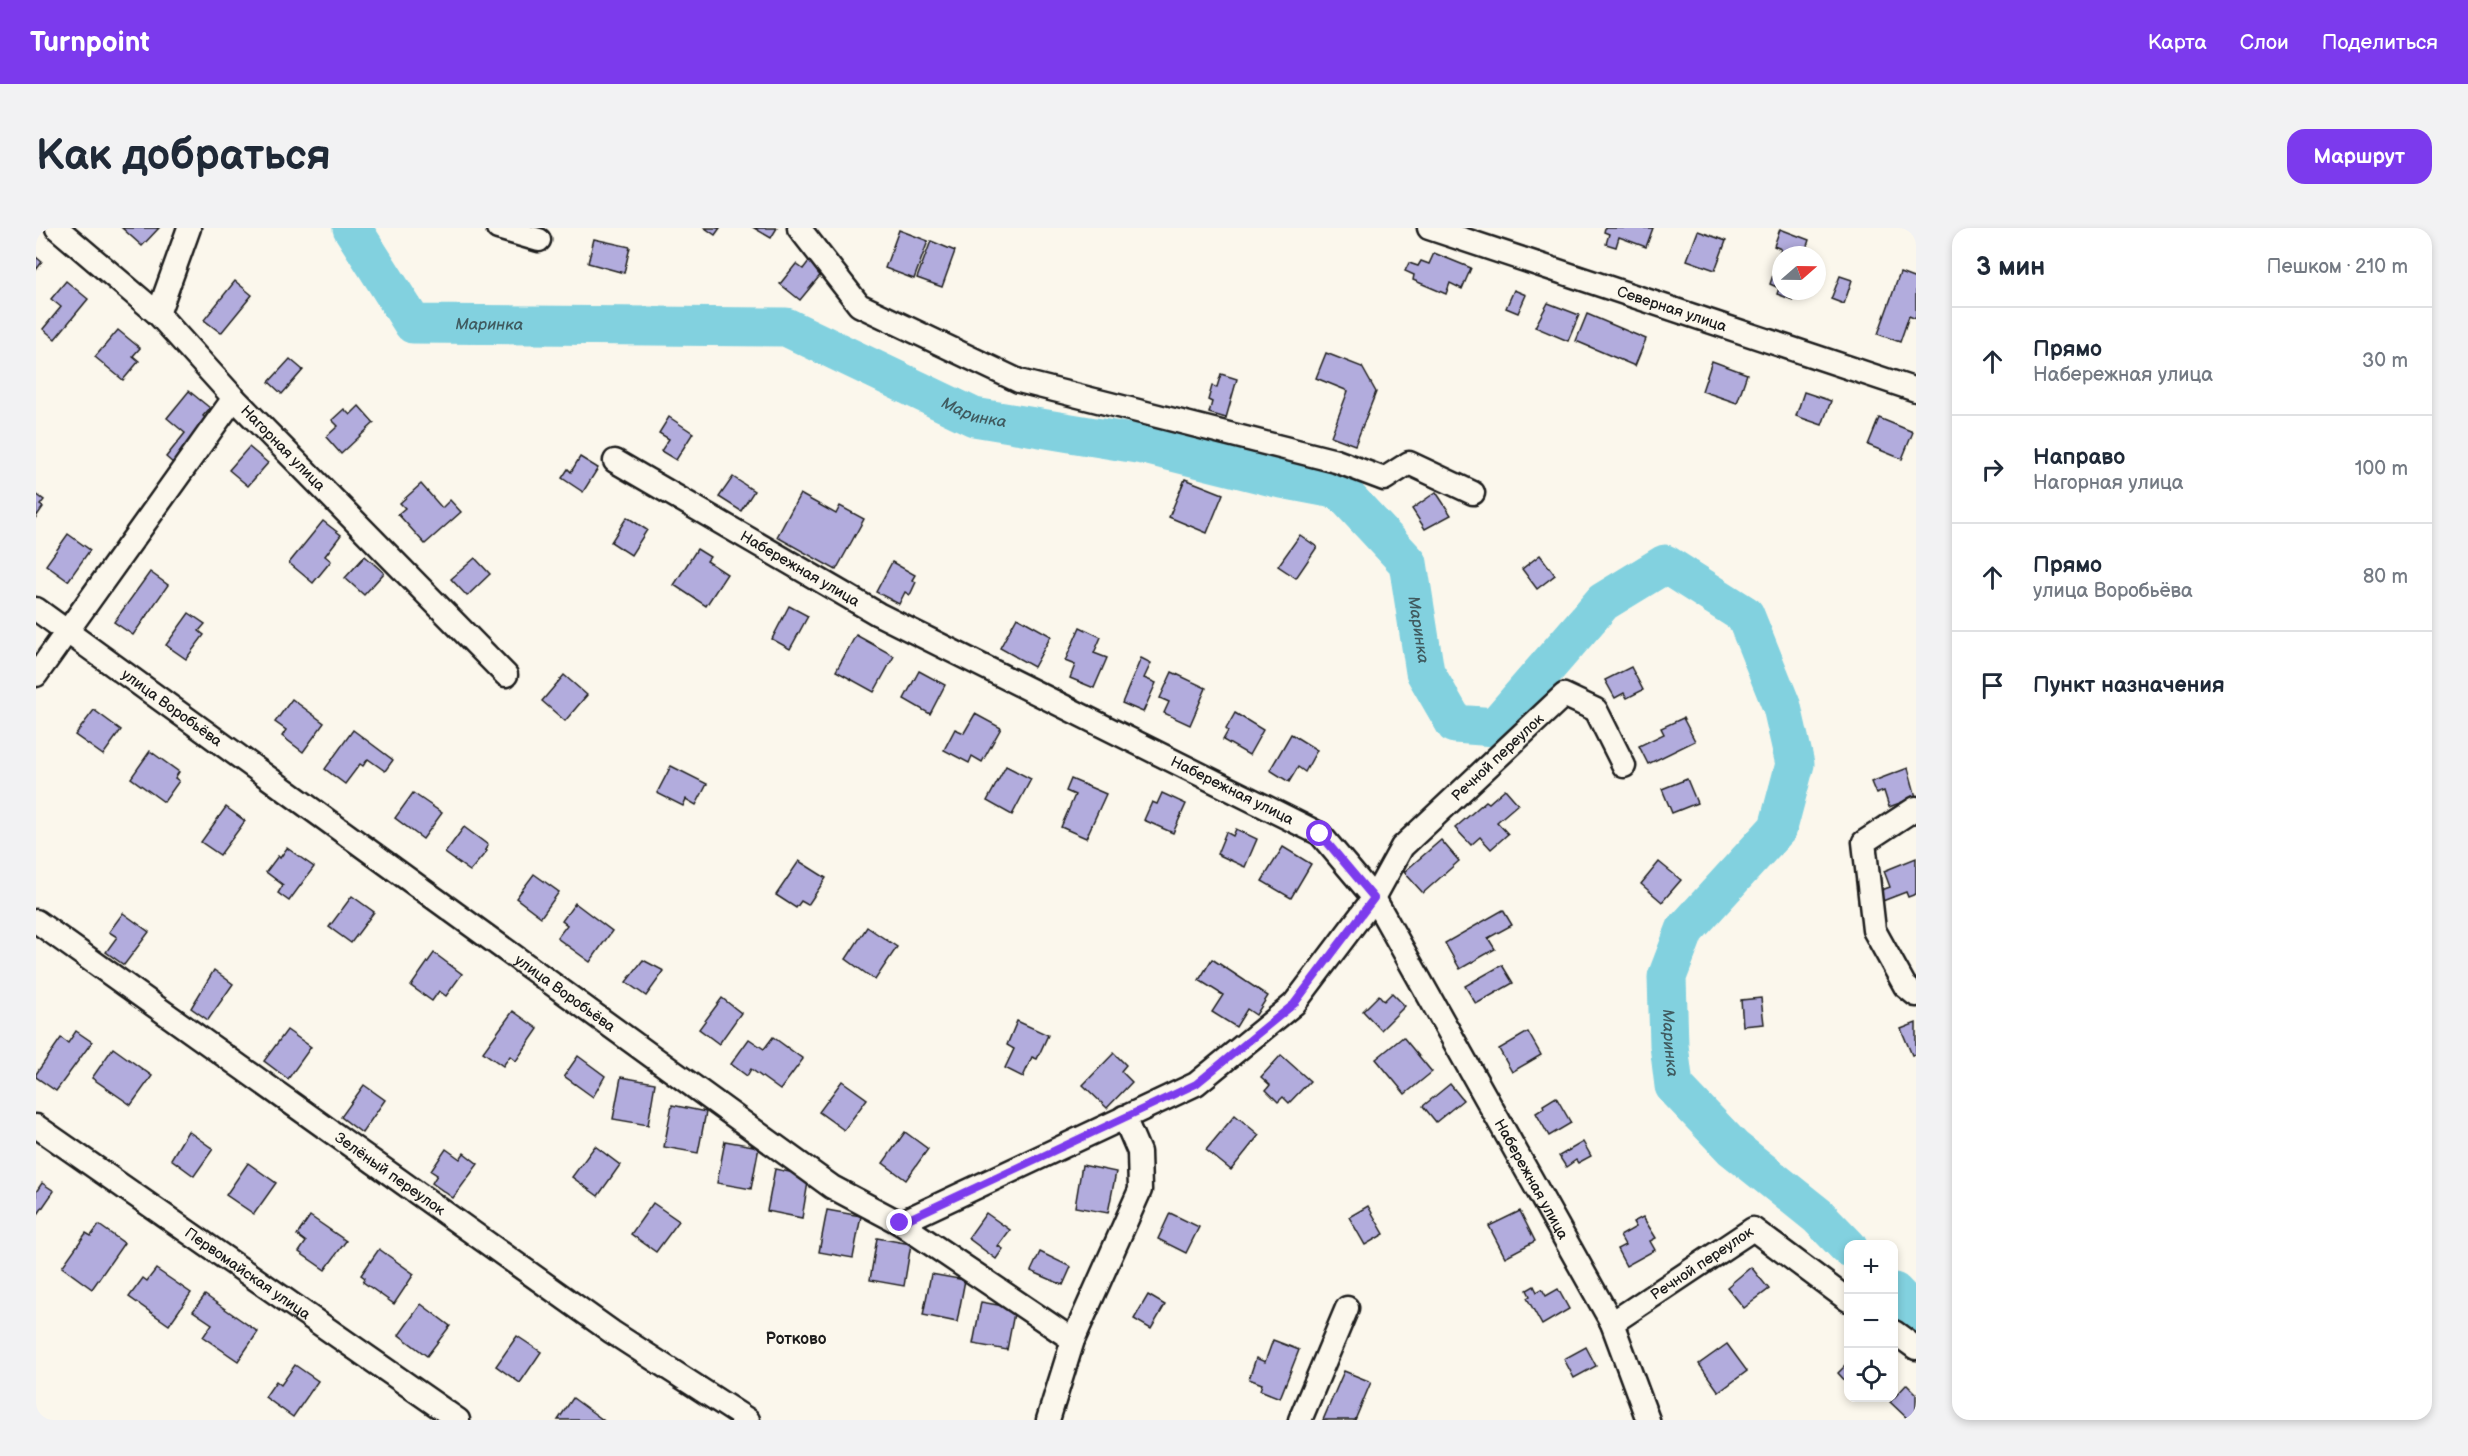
<!DOCTYPE html>
<html lang="ru">
<head>
<meta charset="utf-8">
<style>
	:root { --surface:#fff; --page:#f2f2f3; --text:#1f2937; --muted:#747a83; --line:#e0e1e3; --accent:#7c3aed }
	body { margin:0; font-family:"Balsamiq Sans",sans-serif; background:var(--page); color:var(--text) }
	.controls { position:absolute; right:18px; bottom:18px; display:grid; overflow:hidden; border-radius:12px; box-shadow:0 3px 9px #0003 }
	.controls button { width:54px; height:54px; display:grid; place-items:center; padding:0; border:0; border-bottom:2px solid var(--line); background:var(--surface); color:var(--text); font:30px sans-serif }
	.compass { position:absolute; left:1736px; top:18px; width:54px; height:54px; border-radius:50%; background:var(--surface); box-shadow:0 3px 9px #0003; rotate:70deg }
	.stop { position:absolute; width:18px; height:18px; margin:-14px; border:4px solid #7c3aed; border-radius:50%; background:#fff }
	.stop.end { background:#7c3aed; border-color:#fff; box-shadow:0 2px 6px #0008 }
	.list { margin:0; padding:0; list-style:none }
	h2 { display:flex; justify-content:space-between; align-items:center; height:78px; margin:0; padding:0 24px; font-size:26px }
	h2 small { font-size:20px; font-weight:400; color:var(--muted) }
	.list li { display:grid; grid-template-columns:39px 1fr auto; gap:18px; align-items:center; box-sizing:border-box; height:108px; padding:0 24px; border-top:2px solid var(--line) }
	.list b { display:block; font-size:22px; white-space:nowrap }
	.list p { margin:0; font-size:20px; white-space:nowrap; color:var(--muted) }
	.list em { font-size:20px; font-style:normal; color:var(--muted) }
	.icon { flex:none; width:33px; height:33px; fill:none; stroke:currentColor; stroke-width:2; stroke-linecap:round; stroke-linejoin:round }
	.map { position:relative; flex:none; width:1880px; height:1192px; overflow:hidden; border-radius:18px }
	header { display:flex; align-items:center; gap:36px; box-sizing:border-box; height:84px; padding:0 30px; background:var(--accent); color:#fff }
	header strong { font-size:28px }
	nav { display:flex; gap:33px; margin-inline-start:auto; font-size:21px }
	.intro { display:flex; align-items:center; justify-content:space-between; box-sizing:border-box; height:144px; padding:0 36px }
	h1 { margin:0; font-size:42px }
	.button { padding:15px 27px; border-radius:18px; background:var(--accent); color:#fff; font-size:21px; font-weight:700 }
	main { display:flex; gap:36px; padding:0 36px }
	aside { flex:1; background:var(--surface); border-radius:18px; box-shadow:0 3px 9px #0003 }
	.map>svg:first-child { display:block }
</style>
</head>
<body>
<header>
<strong>Turnpoint</strong>
<nav><a>Карта</a><a>Слои</a><a>Поделиться</a></nav>
</header>
<div class="intro"><h1>Как добраться</h1><a class="button">Маршрут</a></div>
<main>
<div class="map">
<svg width="1880" height="1192" viewBox="0 0 1880 1192">
	<rect width="100%" height="100%" fill="#fbf7ec"/>
	<filter id="ink" filterUnits="userSpaceOnUse"><feTurbulence type="fractalNoise" baseFrequency=".0167" numOctaves="2"/><feDisplacementMap in="SourceGraphic" scale="12" xChannelSelector="R" yChannelSelector="G"/><feConvolveMatrix kernelMatrix="1 2 1 2 8 2 1 2 1" color-interpolation-filters="sRGB"/></filter>
	<g filter="url(#ink)">
		<g fill="none" stroke-linecap="round" stroke-linejoin="round">
			<g stroke="#82d1df" stroke-width="39">
				<path id="s1" d="M316,0l61,96 373,3 188,90 175,29 128,32 63,12 68,73 17,109 30,52 40,3 108,-125 62,-38 80,51 37,92 13,57 -17,64 -93,102 -18,47 2,68 5,41 59,62 85,68 30,31"/>
				<path d="M1858,1064l22,23"/>
			</g>
		</g>
		<g fill="#b2acdd" stroke="#1c1c1c" stroke-width="1.5">
			<path d="M86,0h37l-17,18z"/>
			<path d="M669,0h15l-5,7z"/>
			<path d="M718,0h23l-6,10z"/>
			<path d="M1569,0h48l-7,19 -27,-10 -3,10 -10,-3 3,-10 -5,-2z"/>
			<path d="M1744,1l29,11 -5,15 -26,2 3,-8 -7,-3z"/>
			<path d="M863,2l29,11 -14,38 -29,-11z"/>
			<path d="M1662,3l28,10 -11,29 -28,-10z"/>
			<path d="M558,11l36,8 -6,26 -36,-10z"/>
			<path d="M895,13l24,10 -13,36 -25,-9z"/>
			<path d="M1398,25l37,15 -9,21 -12,-6 -4,11 -33,-14 1,-5 -9,-4 4,-8 9,3 3,-5 8,3z"/>
			<path d="M0,29l6,5 -6,8z"/>
			<path d="M773,33l14,11 -23,28 -20,-16 16,-20 7,5z"/>
			<path d="M1740,38l5,2v23h15l-3,9 -16,-6 2,-6 -9,-4z"/>
			<path d="M1864,45l16,6v40l-7,-3 -9,26 -22,-8z"/>
			<path d="M1804,48l12,4 -8,24 -13,-5z"/>
			<path d="M30,53l22,18 -33,40 -12,-10 18,-22 -10,-8z"/>
			<path d="M199,53l17,14 -31,38 -17,-13z"/>
			<path d="M1478,62l12,5 -8,18 -12,-5z"/>
			<path d="M1512,75l31,12 -11,26 -33,-14z"/>
			<path d="M1551,86l59,25 -11,27 -59,-25z"/>
			<path d="M82,102l22,18 -7,8 6,5 -16,19 -28,-23z"/>
			<path d="M1290,125l36,14 14,25 -21,53 -24,-9 17,-45 -32,-13z"/>
			<path d="M254,131l13,11 -21,24 -13,-12z"/>
			<path d="M1676,133l35,13 -10,29 -35,-12z"/>
			<path d="M1185,146l16,5 -11,39 -17,-5 3,-11 -4,-2 4,-14 5,1z"/>
			<path d="M153,163l21,17 -7,8 6,5 -35,43 -8,-7 19,-24 -18,-15z"/>
			<path d="M1768,164l27,9 -9,24 -26,-9z"/>
			<path d="M323,178l15,17 -33,31 -15,-17 12,-11 -6,-6 12,-11 6,6z"/>
			<path d="M633,189l24,16 -17,27 -15,-9 8,-12 -10,-6z"/>
			<path d="M1843,190l34,14 -11,27 -34,-14z"/>
			<path d="M213,219l19,16 -20,23 -19,-16z"/>
			<path d="M544,229l18,11 -15,24 -21,-14 6,-9 3,3z"/>
			<path d="M697,249l21,14 -13,20 -22,-14z"/>
			<path d="M1149,251l38,15 -16,39 -38,-16z"/>
			<path d="M385,256l21,24 8,-8 11,12 -36,32 -27,-30 7,-6 -5,-5z"/>
			<path d="M1400,264l15,23 -26,14 -13,-20z"/>
			<path d="M0,266l8,6 -4,5 3,2 -7,10z"/>
			<path d="M764,266l36,20 4,-8 24,13 -28,51 -59,-33z"/>
			<path d="M591,289l20,13 -16,25 -20,-13z"/>
			<path d="M287,293l18,14 -16,21 6,5 -18,22 -24,-20z"/>
			<path d="M32,306l22,16 -22,31 -22,-16z"/>
			<path d="M1264,307l17,12 -21,31 -18,-12z"/>
			<path d="M661,321l13,8 -3,4 20,13 -21,32 -32,-21z"/>
			<path d="M1504,327l15,20 -18,14 -15,-20z"/>
			<path d="M329,328l19,17 -20,22 -19,-17z"/>
			<path d="M439,330l15,16 -23,22 -16,-17z"/>
			<path d="M856,334l23,13 -3,5 4,2 -6,13 -5,-3 -6,12 -23,-12z"/>
			<path d="M114,344l18,13 -35,50 -19,-13z"/>
			<path d="M753,378l19,10 -18,33 -18,-10z"/>
			<path d="M153,385l16,11 -6,7 5,4 -18,24 -20,-14z"/>
			<path d="M981,389l34,19 -17,31 -34,-19z"/>
			<path d="M1044,399l21,10 -7,16 13,5 -13,30 -24,-10 5,-13 -10,-4z"/>
			<path d="M820,407l38,21 -20,36 -38,-21z"/>
			<path d="M1105,430l10,5 -7,15 12,5 -13,29 -21,-9z"/>
			<path d="M1595,439l12,23 -16,8 -3,-5 -9,5 -10,-18z"/>
			<path d="M883,443l26,14 -15,29 -26,-15z"/>
			<path d="M1136,444l34,16 -16,37 -26,-12 5,-11 -9,-4z"/>
			<path d="M528,447l23,20 -22,26 -23,-20z"/>
			<path d="M256,471l32,24 -21,29 -21,-16 4,-6 -11,-8z"/>
			<path d="M58,482l27,20 -18,25 -28,-20z"/>
			<path d="M1199,485l28,17 -14,25 -26,-15 5,-9 -2,-2z"/>
			<path d="M939,486l26,14 -19,34 -10,-6 -3,7 -25,-13 11,-21 9,4z"/>
			<path d="M1647,490l12,23 -47,23 -9,-18 25,-12 -3,-6z"/>
			<path d="M317,502l40,30 -8,11 -17,-12 -5,7 -3,-2 -15,20 -20,-15z"/>
			<path d="M1255,506l26,16 -12,22 -7,-5 -9,15 -19,-12z"/>
			<path d="M114,523l29,21 -4,6 4,3 -15,21 -33,-24z"/>
			<path d="M635,538l36,18 -11,21 -10,-6 -3,7 -26,-13z"/>
			<path d="M970,538l25,13 -19,36 -25,-14z"/>
			<path d="M1872,540l8,29 -27,10 -5,-16 -8,3 -5,-12z"/>
			<path d="M1035,551l35,15 -20,44 -25,-11 14,-32 -9,-4z"/>
			<path d="M1651,551l10,24 -25,10 -10,-24z"/>
			<path d="M1469,561l13,15 -21,18 11,12 -17,15 -11,-12 -9,8 -16,-17 31,-27 3,2z"/>
			<path d="M377,565l29,20 -19,26 -28,-21z"/>
			<path d="M1126,565l24,11 -13,29 -29,-13 8,-18 5,2z"/>
			<path d="M190,579l19,14 -25,34 -19,-13z"/>
			<path d="M428,599l24,18 -3,5 2,1 -17,20 -25,-18z"/>
			<path d="M1200,601l21,10 -12,28 -28,-13 9,-22 7,4z"/>
			<path d="M1405,612l18,21 -36,32 -19,-21z"/>
			<path d="M1247,619l28,17 -20,34 -29,-17z"/>
			<path d="M251,620l27,19 -25,34 -11,-8 5,-8 -17,-13 12,-16 2,2z"/>
			<path d="M1880,630v36l-8,3 -2,-5 -26,10 -4,-10 14,-5 -6,-16z"/>
			<path d="M763,633l27,17 -18,27 -7,-4 -5,7 -20,-13z"/>
			<path d="M1623,634l22,18 -19,22 -21,-18z"/>
			<path d="M498,646l25,18 -18,25 -25,-19z"/>
			<path d="M316,668l22,16 -23,31 -22,-16z"/>
			<path d="M539,675l37,28 -22,31 -33,-24 10,-13 -5,-4z"/>
			<path d="M1467,682l9,15 -24,13 7,11 -35,20 -15,-26z"/>
			<path d="M87,685l26,19 -25,33 -18,-13 11,-15 -8,-5z"/>
			<path d="M831,699l30,20 -22,33 -29,-21z"/>
			<path d="M398,725l28,21 -16,22 -7,-5 -7,10 -21,-15z"/>
			<path d="M1176,731l56,37 -12,19 -9,-6 -11,18 -24,-15 11,-17 -24,-15z"/>
			<path d="M607,732l21,11 -18,25 -20,-14z"/>
			<path d="M1466,737l11,18 -37,21 -11,-18z"/>
			<path d="M178,742l19,14 -25,36 -17,-12z"/>
			<path d="M1356,765l13,13 -24,24 -18,-19 16,-16 5,6z"/>
			<path d="M686,770l19,15 -22,31 -20,-15z"/>
			<path d="M1725,770l3,26 -21,2 -2,-26z"/>
			<path d="M477,783l25,18 -22,32 -6,-5 -7,10 -20,-14z"/>
			<path d="M981,793l31,14 -11,24 -5,-2 -9,20 -18,-9 9,-19 -7,-4z"/>
			<path d="M1880,795v31l-4,1 -11,-26z"/>
			<path d="M251,802l24,17 -23,32 -24,-18z"/>
			<path d="M40,803l16,11 -36,49 -20,-14v-3l25,-36 7,5z"/>
			<path d="M1492,804l13,23 -29,17 -13,-23z"/>
			<path d="M737,809l30,22 -23,31 -29,-21 -4,7 -16,-12 18,-25 15,10z"/>
			<path d="M1367,809l29,35 -27,22 -29,-35z"/>
			<path d="M77,820l39,28 -21,29 -39,-27z"/>
			<path d="M1078,825l12,12 -5,6 11,11 -25,26 -24,-23z"/>
			<path d="M1245,827l29,26 -21,22 -6,-6 -5,5 -12,-12 4,-5 -9,-8z"/>
			<path d="M542,828l27,20 -12,21 -29,-21z"/>
			<path d="M585,849l34,6 -7,42 -35,-6z"/>
			<path d="M806,853l25,18 -23,31 -25,-18z"/>
			<path d="M1414,856l13,16 -27,22 -13,-16z"/>
			<path d="M328,857l21,15 -23,33 -21,-16z"/>
			<path d="M1520,869l15,26 -22,13 -13,-23 8,-5 -1,-3z"/>
			<path d="M636,877l34,7 -8,41 -34,-6z"/>
			<path d="M1199,887l24,20 -28,35 -25,-20z"/>
			<path d="M152,903l25,18 -19,27 -23,-17z"/>
			<path d="M869,904l23,17 -22,31 -23,-17z"/>
			<path d="M689,913l34,6 -8,42 -34,-6z"/>
			<path d="M1547,914l8,14 -13,7 -2,-3 -10,7 -7,-11z"/>
			<path d="M559,918l25,19 -22,31 -26,-19z"/>
			<path d="M410,921l14,10 4,-6 14,11 -25,34 -21,-15 5,-8 -6,-4z"/>
			<path d="M212,935l28,20 -22,31 -28,-19z"/>
			<path d="M1046,937l34,7 -8,41 -33,-6z"/>
			<path d="M739,941l34,7 -7,42 -35,-7z"/>
			<path d="M6,955l12,8 -18,26v-25z"/>
			<path d="M617,975l26,18 -23,31 -25,-18z"/>
			<path d="M1332,978l16,28 -19,11 -16,-28z"/>
			<path d="M791,982l34,6 -8,42 -34,-6z"/>
			<path d="M1484,983l15,30 -30,16 -16,-31z"/>
			<path d="M950,985l24,17 -12,16 5,3 -7,10 -28,-21z"/>
			<path d="M1134,985l29,14 -13,26 -28,-14z"/>
			<path d="M274,988l36,25 -21,29 -26,-18 7,-10 -9,-7z"/>
			<path d="M1607,989l13,21 -6,3 5,9 -29,16 -9,-17 8,-4 -5,-9 16,-9 -3,-5z"/>
			<path d="M63,997l25,18 -32,46 -30,-22 24,-34 5,3z"/>
			<path d="M841,1010l34,6 -7,42 -34,-6z"/>
			<path d="M343,1021l35,25 -20,30 -31,-22 2,-4 -4,-3z"/>
			<path d="M1004,1024l31,15 -8,18 -32,-14z"/>
			<path d="M1715,1039l18,22 -25,19 -17,-21z"/>
			<path d="M120,1041l35,24 -22,32 -40,-28 14,-19 4,3z"/>
			<path d="M895,1046l34,6 -8,42 -34,-7z"/>
			<path d="M1498,1058l3,6 5,-3 4,7 12,-7 11,20 -27,16 -15,-27 3,-2 -3,-6z"/>
			<path d="M169,1067l53,37 -20,29 -35,-24 9,-13 -19,-13z"/>
			<path d="M1112,1067l17,10 -14,24 -17,-10z"/>
			<path d="M945,1074l34,6 -8,42 -34,-6z"/>
			<path d="M385,1076l29,22 -23,30 -28,-21z"/>
			<path d="M481,1108l24,16 -21,31 -24,-17z"/>
			<path d="M1237,1112l26,10 -19,48 -20,-8 2,-6 -13,-5 7,-21 9,4z"/>
			<path d="M1691,1116l20,27 -28,21 -20,-28z"/>
			<path d="M1550,1119l10,19 -22,12 -10,-19z"/>
			<path d="M1812,1135v21l-10,-11z"/>
			<path d="M259,1137l23,16 -25,36 -28,-20 11,-16 5,4z"/>
			<path d="M1308,1143l27,11 -16,38h-32z"/>
			<path d="M1871,1156l9,9v27h-7l-19,-18z"/>
			<path d="M537,1170l30,22h-45z"/>
		</g>
		<g fill="none" stroke-linecap="round" stroke-linejoin="round">
			<defs>
				<g id="minor">
					<path id="s2" d="M21,0l101,86 76,84 272,277"/>
					<path d="M462,0l41,12"/>
					<path d="M763,0l60,77 160,76 317,80 48,18 25,-16 64,30"/>
					<path id="s3" d="M1393,0l487,162"/>
					<path d="M122,86l31,-86"/>
					<path id="s4" d="M579,233l263,153 442,220 54,64 238,425 36,97"/>
					<path id="s5" d="M0,381l796,578 68,36 296,-139 98,-80 80,-106 28,-51 162,-152 32,15 28,56"/>
					<path d="M0,447l198,-277"/>
					<path d="M1880,580l-52,34 10,88 31,56 11,9"/>
					<path id="s6" d="M0,693l576,411 136,88"/>
					<path id="s7" d="M0,898l422,294"/>
					<path d="M864,995l173,117"/>
					<path id="s8" d="M1576,1095l141,-94 95,71"/>
					<path d="M1858,1104l22,16"/>
					<path d="M1012,1192l25,-80 67,-150 -1,-38 -15,-35"/>
					<path d="M1264,1192l47,-112"/>
				</g>
			</defs>
			<use href="#minor" stroke="#1c1c1c" stroke-width="27"/>
			<use href="#minor" stroke="#fbf7ec" stroke-width="22"/>
		</g>
	</g>
	<g fill="none" stroke-linecap="round" stroke-linejoin="round" filter="url(#ink)">
		<path stroke="#7c3aed" stroke-width="8" d="M864,995l296,-139 98,-80 80,-106 -54,-64"/>
	</g>
	<g text-anchor="middle" dominant-baseline="central" stroke-width="5" stroke-linejoin="round" paint-order="stroke">
		<g font-size="15" fill="#1c1c1c" stroke="#fbf7ec">
			<text stroke="none"><textPath href="#s3" startOffset="256">Северная улица</textPath></text>
			<text stroke="none"><textPath href="#s2" startOffset="316">Нагорная улица</textPath></text>
			<text stroke="none"><textPath href="#s4" startOffset="214">Набережная улица</textPath></text>
			<text stroke="none"><textPath href="#s5" startOffset="168">улица Воробьёва</textPath></text>
			<text stroke="none"><textPath href="#s5" startOffset="1836">Речной переулок</textPath></text>
			<text stroke="none"><textPath href="#s4" startOffset="700">Набережная улица</textPath></text>
			<text stroke="none"><textPath href="#s5" startOffset="654">улица Воробьёва</textPath></text>
			<text stroke="none"><textPath href="#s6" startOffset="435">Зелёный переулок</textPath></text>
			<text stroke="none"><textPath href="#s4" startOffset="1204">Набережная улица</textPath></text>
			<text stroke="none"><textPath href="#s8" startOffset="108">Речной переулок</textPath></text>
			<text stroke="none"><textPath href="#s7" startOffset="258">Первомайская улица</textPath></text>
		</g>
		<g font-size="16" font-style="italic" fill="#405b60" stroke="#fbf7ec">
			<text stroke="none"><textPath href="#s1" startOffset="190">Маринка</textPath></text>
			<text stroke="none"><textPath href="#s1" startOffset="694">Маринка</textPath></text>
			<text stroke="none"><textPath href="#s1" startOffset="1236">Маринка</textPath></text>
			<text stroke="none"><textPath href="#s1" startOffset="2190">Маринка</textPath></text>
		</g>
		<g font-size="16" font-weight="bold" fill="#1c1c1c" stroke="#fbf7ec">
			<text x="760" y="1111">Ротково</text>
		</g>
	</g>
</svg>
<div class="controls">
<button>+</button>
<button>−</button>
<button><svg class="icon" aria-label="locate" viewBox="0 0 24 24"><circle cx="12" cy="12" r="6"/><path d="M12 2v4M12 18v4M2 12h4M18 12h4"/></svg></button>
</div>
<svg class="compass" viewBox="-18 -18 36 36"><path d="M0-13l5 13h-10z" fill="#e53935"/><path d="M0 13l5-13h-10z" fill="#747a83"/></svg>
<div class="stop" style="left:1284px;top:606px"></div>
<div class="stop end" style="left:864px;top:995px"></div>
</div>
<aside>
<h2>3 мин<small>Пешком · 210 m</small></h2>
<ul class="list">
<li><svg class="icon" aria-label="ahead" viewBox="0 0 24 24"><path d="M12 20V5M6 11l6-6 6 6"/></svg><div><b>Прямо</b><p>Набережная улица</p></div><em>30 m</em></li>
<li><svg class="icon" aria-label="right" viewBox="0 0 24 24"><path d="M7 20v-9h11M14 6l5 5-5 5"/></svg><div><b>Направо</b><p>Нагорная улица</p></div><em>100 m</em></li>
<li><svg class="icon" aria-label="ahead" viewBox="0 0 24 24"><path d="M12 20V5M6 11l6-6 6 6"/></svg><div><b>Прямо</b><p>улица Воробьёва</p></div><em>80 m</em></li>
<li><svg class="icon" aria-label="arrive" viewBox="0 0 24 24"><path d="M6 21V4h12l-3 4 3 4H6"/></svg><div><b>Пункт назначения</b></div></li>
</ul>
</aside>
</main>
</body>
</html>
